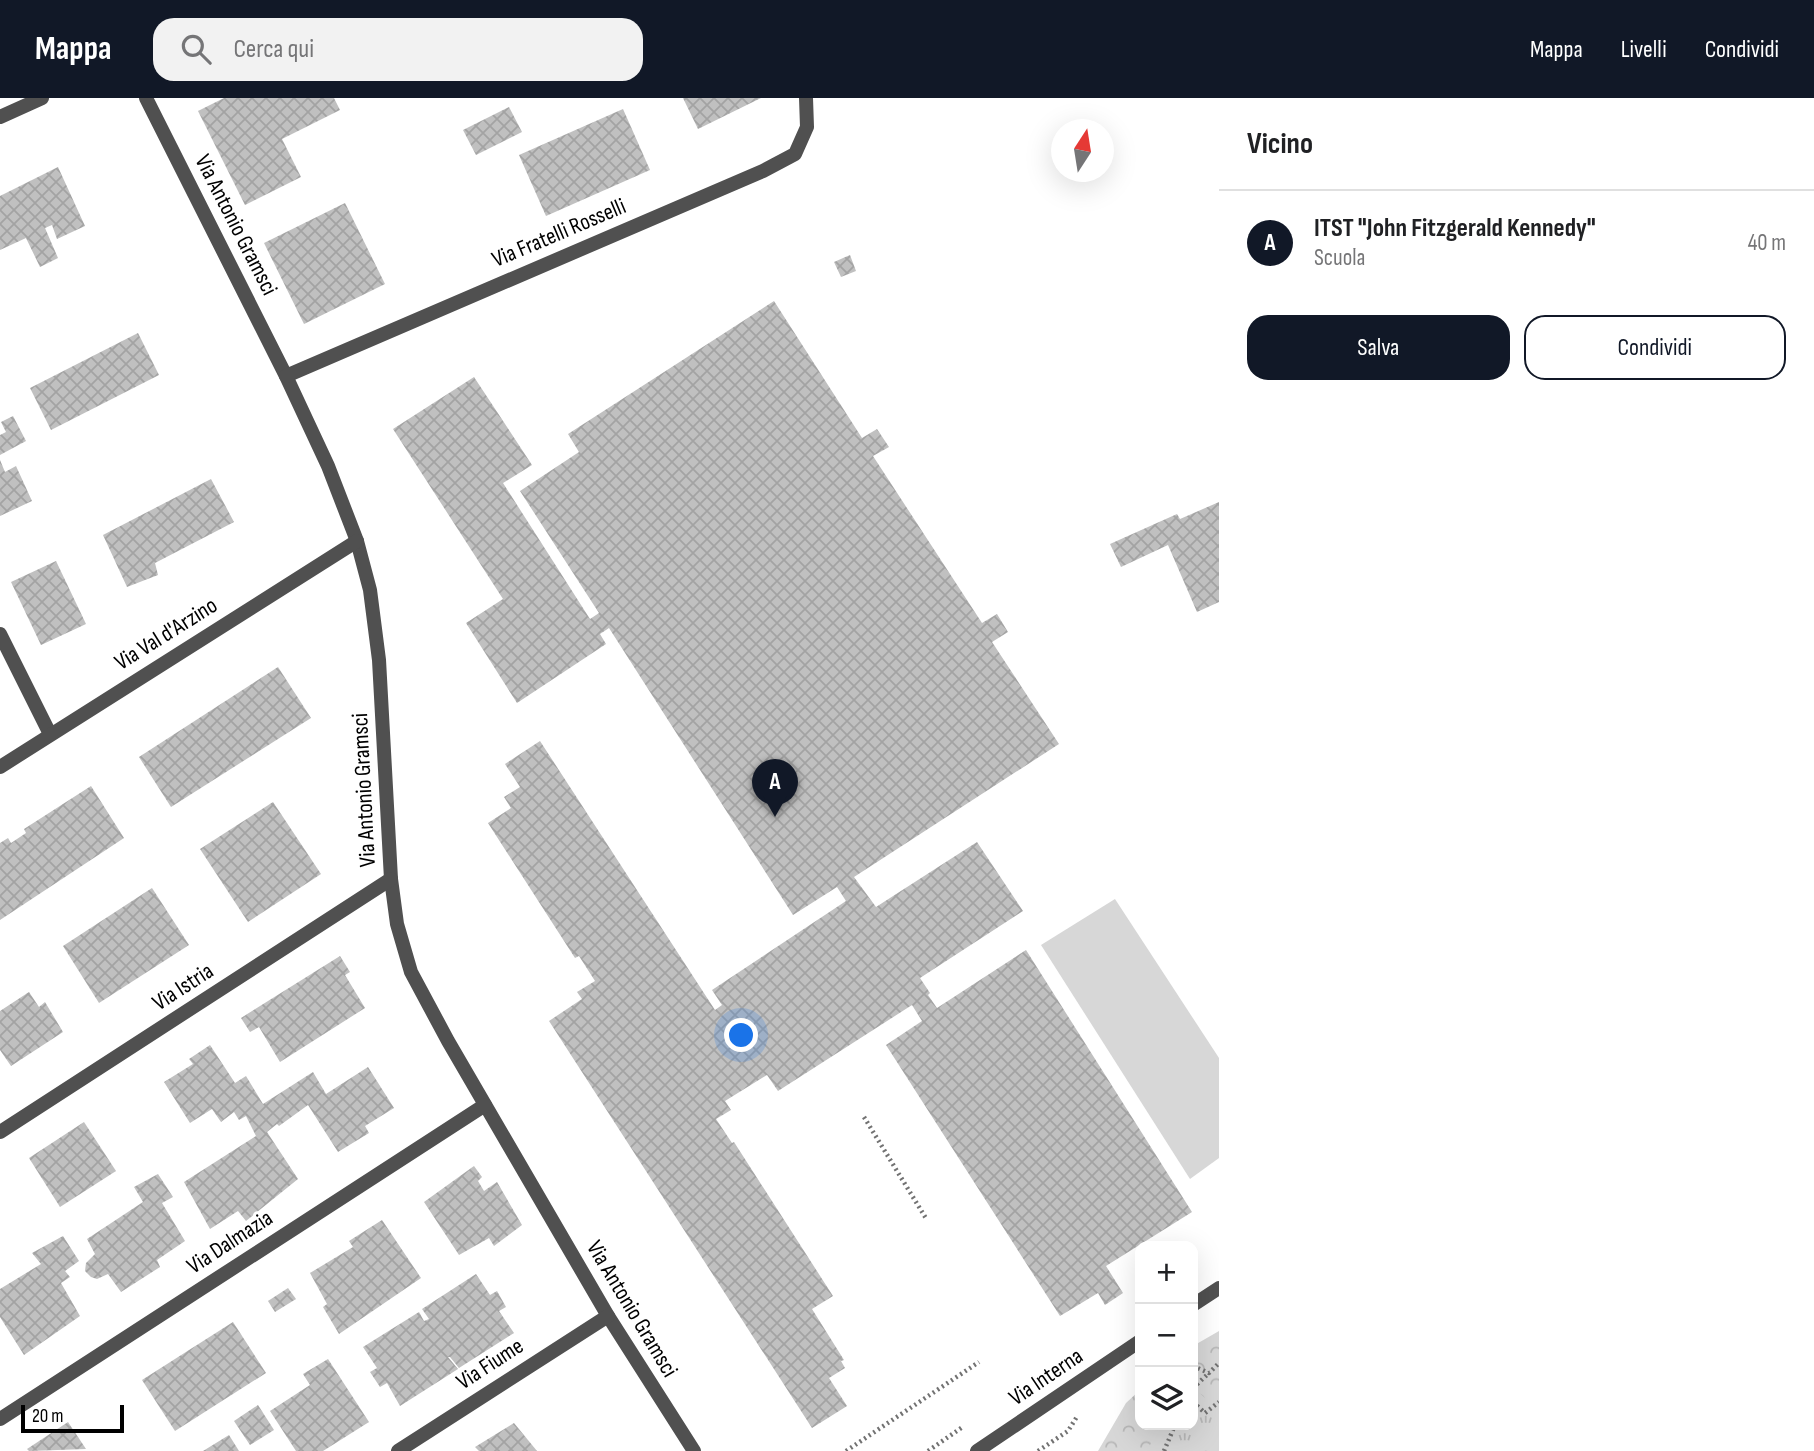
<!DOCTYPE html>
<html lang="it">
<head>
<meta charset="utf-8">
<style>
	:root { --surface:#fff; --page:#f2f2f2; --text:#202124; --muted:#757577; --line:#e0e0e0; --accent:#111827 }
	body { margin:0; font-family:"Sofia Sans Condensed",sans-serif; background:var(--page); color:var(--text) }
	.controls { position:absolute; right:21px; bottom:21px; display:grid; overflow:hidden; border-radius:14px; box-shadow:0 7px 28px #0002 }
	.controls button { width:63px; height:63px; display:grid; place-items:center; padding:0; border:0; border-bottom:2px solid var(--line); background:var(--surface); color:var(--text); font:35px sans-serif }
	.compass { position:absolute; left:1051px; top:21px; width:63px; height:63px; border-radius:50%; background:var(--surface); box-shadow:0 7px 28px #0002; rotate:12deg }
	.scale { position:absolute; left:21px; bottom:18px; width:103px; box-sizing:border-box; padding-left:7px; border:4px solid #000; border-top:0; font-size:19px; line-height:24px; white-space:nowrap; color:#000; -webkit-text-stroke:5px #fff; paint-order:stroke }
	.you { position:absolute; left:742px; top:938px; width:24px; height:24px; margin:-18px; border:5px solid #fff; border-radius:50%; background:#1a73e8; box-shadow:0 0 0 10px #1a73e833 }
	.badge { display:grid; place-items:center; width:46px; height:46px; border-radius:50%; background:var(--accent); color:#fff; font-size:23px; font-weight:700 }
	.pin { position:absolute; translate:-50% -58px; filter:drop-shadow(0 2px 4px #0008) }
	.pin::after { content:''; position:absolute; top:37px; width:24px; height:21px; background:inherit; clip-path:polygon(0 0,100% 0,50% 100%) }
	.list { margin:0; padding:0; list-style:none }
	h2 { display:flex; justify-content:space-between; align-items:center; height:91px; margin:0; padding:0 28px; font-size:30px }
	h2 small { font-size:23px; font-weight:400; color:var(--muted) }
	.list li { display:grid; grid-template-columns:46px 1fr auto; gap:21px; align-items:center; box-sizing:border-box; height:105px; padding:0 28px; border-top:2px solid var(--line) }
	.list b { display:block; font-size:26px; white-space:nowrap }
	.list p { margin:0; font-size:23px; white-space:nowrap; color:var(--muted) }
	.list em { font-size:23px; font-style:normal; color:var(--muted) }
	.actions { display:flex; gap:14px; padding:21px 28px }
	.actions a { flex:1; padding:16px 0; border:2px solid var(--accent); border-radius:21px; text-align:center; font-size:24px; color:var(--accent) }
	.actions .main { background:var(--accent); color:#fff }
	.icon { flex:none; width:38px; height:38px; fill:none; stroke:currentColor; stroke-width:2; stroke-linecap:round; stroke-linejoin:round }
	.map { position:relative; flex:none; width:1219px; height:1353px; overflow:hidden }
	header { display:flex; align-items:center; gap:42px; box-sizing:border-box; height:98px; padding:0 35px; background:var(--accent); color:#fff }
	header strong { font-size:33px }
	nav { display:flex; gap:38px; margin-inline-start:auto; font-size:24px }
	.search { width:490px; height:63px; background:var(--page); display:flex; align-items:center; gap:18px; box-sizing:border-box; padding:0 24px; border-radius:21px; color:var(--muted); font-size:26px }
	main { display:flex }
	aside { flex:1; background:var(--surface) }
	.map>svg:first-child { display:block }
</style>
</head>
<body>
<header>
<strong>Mappa</strong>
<div class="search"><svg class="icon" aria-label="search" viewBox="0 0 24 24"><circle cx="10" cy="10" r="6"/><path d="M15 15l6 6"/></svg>Cerca qui</div>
<nav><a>Mappa</a><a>Livelli</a><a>Condividi</a></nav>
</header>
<main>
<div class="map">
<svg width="1219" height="1353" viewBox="0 0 1219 1353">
	<defs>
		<pattern id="forest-crowns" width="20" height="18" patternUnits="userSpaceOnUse" patternTransform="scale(1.75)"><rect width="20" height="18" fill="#d7d7d7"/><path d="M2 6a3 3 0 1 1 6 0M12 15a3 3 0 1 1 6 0" fill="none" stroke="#b7b7b7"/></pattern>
		<pattern id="park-tufts" width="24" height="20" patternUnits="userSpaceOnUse" patternTransform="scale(1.75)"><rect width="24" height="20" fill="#d7d7d7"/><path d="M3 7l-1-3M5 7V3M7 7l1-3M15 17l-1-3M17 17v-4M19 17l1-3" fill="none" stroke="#b7b7b7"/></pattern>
		<pattern id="building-cross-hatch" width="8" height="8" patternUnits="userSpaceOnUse" patternTransform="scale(1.75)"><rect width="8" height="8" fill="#c0c0c0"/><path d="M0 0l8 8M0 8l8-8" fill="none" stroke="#a3a3a3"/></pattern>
	</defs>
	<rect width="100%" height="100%" fill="#fff"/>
	<path fill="url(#forest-crowns)" d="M1219,1233v120h-121l28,-48 14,-13v35h53v-79z"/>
	<path fill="url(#park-tufts)" d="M1219,1288v65h-72l13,-26h33v-38l12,11z"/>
	<path fill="#d7d7d7" d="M1115,801l104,159v100l-29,21 -149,-234z"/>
	<g fill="url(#building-cross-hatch)">
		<path d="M224,0h110l6,12 -58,29 19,38 -56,28 -47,-94z"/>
		<path d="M683,0h78l-63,31z"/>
		<path d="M509,9l13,25 -46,23 -13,-25z"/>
		<path d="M623,11l27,61 -104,46 -27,-61z"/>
		<path d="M58,69l27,59 -28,13 -5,-14 -7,3 13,30 -18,9 -14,-29 -26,12v-54z"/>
		<path d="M345,105l40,81 -81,40 -40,-81z"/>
		<path d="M850,157l6,16 -15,6 -7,-15z"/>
		<path d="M774,203l88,137 15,-9 12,18 -16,9 109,167 15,-9 11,18 -16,10 67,102 -205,133 22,30 101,-65 46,69 -103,67 10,15 -2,2 9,13 89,-58 166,262 -86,54 17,27 -18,12 -7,-12 -38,23 -174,-271 36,-24 -10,-16 -134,86 -11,-16 -42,26 6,9 -15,9 16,24 2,-1 99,154 -21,13 32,51 -3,1 4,7 -16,10 18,28 -35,22 -263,-407 33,-22 -5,-7 18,-11 -16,-25 -4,2 -87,-135 23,-15 -7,-11 16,-10 -15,-23 35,-23 175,269 7,-5 -10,-15 134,-89 -9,-14 -44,28 -184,-287 -9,6 6,10 -89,59 -51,-80 37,-24 -110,-170 81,-52 58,88 -29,18 87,136 9,-6 -79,-122 59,-39 -11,-18z"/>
		<path d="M138,235l21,42 -108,55 -21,-42z"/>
		<path d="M13,318l13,25 -26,14v-20l6,-3 -5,-10z"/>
		<path d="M0,362l5,12 11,-6 16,35 -32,15z"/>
		<path d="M211,381l23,43 -79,41 3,12 -31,12 -24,-52z"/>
		<path d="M1219,404v100l-22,10 -29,-67 -47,22 -11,-23 67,-30 3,5z"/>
		<path d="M56,463l30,63 -45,21 -30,-63z"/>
		<path d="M278,569l33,51 -140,89 -32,-50z"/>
		<path d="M91,688l33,52 -124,82v-77l8,-5 3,5 15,-10 -2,-4z"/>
		<path d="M273,704l48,72 -73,48 -48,-73z"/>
		<path d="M152,790l37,57 -90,58 -36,-57z"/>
		<path d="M340,858l10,16 -5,3 20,33 -85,54 -21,-35 -9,5 -9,-14z"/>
		<path d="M29,894l10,15 6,-5 18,30 -52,34 -11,-16v-39z"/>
		<path d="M210,947l25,38 11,-7 17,28 50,-32 13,22 42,-27 26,41 -29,18 4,7 -31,19 -30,-47 -29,21 -2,-2 -10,8 31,47 -52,42 -8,-10 -28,18 -26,-47 72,-46 -10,-20 -7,4 -5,-8 -13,10 -9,-13 -22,14 -26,-41 29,-18 -4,-5z"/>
		<path d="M84,1024l32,49 -56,36 -31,-49z"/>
		<path d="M474,1068l8,11 -4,4 6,10 13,-9 25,43 -28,21 -5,-8 -30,17 -35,-53z"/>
		<path d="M158,1076l15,23 -11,6 23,38 -28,19 3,7 -39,25 -13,-18 -11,5 -6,-2 -6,-6 1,-8 9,-9 -8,-15 56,-37 -9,-15z"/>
		<path d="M382,1122l39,58 -82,56 -16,-27 4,-3 -17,-31 43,-26 -4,-6z"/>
		<path d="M63,1138l16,25 -14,10 5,6 -9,6 19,33 -56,39 -24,-38v-28l41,-25 -9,-11z"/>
		<path d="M476,1176l14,21 7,-4 9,16 -7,4 15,22 -55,35 -9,-11h-2l10,12 -58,37 -13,-23 -7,4 -10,-15 7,-4 -14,-21 56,-35 5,9 5,-2 -7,-10z"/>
		<path d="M288,1190l8,11 -21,13 -7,-11z"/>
		<path d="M233,1224l33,51 -91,58 -33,-51z"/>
		<path d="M328,1261l41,63 -46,29h-27l-26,-40 40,-26 -7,-11z"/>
		<path d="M258,1307l16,25 -24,15 -16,-24z"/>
		<path d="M68,1324l18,27 -57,2 -2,-2z"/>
		<path d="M514,1325l23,28h-58l-4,-4z"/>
		<path d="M229,1337l10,16h-36z"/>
	</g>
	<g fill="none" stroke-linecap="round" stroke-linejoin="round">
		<g stroke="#727272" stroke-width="4.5" stroke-dasharray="2 3.5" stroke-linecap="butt">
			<path d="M864,1019l63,103"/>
			<path d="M1193,1268l16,7 10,-10"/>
			<path d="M1193,1290l16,-15"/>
			<path d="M1193,1304l12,11 14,-11"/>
			<path d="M846,1353l133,-89"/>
			<path d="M928,1353l36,-25"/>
			<path d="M1038,1353l30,-20 10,-16"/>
			<path d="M1164,1353l11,-26"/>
		</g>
		<g stroke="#505050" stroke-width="14">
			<path d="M146,0l140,278 42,90 29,75 13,49 9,70 12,219 6,45 14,48 37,69 160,275 86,135"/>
			<path d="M0,19l42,-19"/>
			<path d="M286,278l477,-205 32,-17 12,-27 -1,-29"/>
			<path d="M0,536l50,100"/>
			<path d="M0,669l357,-226"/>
			<path d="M0,1034l391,-253"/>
			<path d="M0,1321l485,-314"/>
			<path d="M398,1353l210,-135"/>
		</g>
		<g stroke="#505050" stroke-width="14">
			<path d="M1193,1207l26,-17"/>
			<path d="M977,1353l163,-110"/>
		</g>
	</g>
	<g text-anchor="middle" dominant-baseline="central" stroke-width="6" stroke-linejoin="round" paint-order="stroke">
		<g font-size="23" fill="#000" stroke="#fff">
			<text transform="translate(236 127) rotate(63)">Via Antonio Gramsci</text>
			<text transform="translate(559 135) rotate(-23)">Via Fratelli Rosselli</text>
			<text transform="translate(166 536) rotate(-32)">Via Val d'Arzino</text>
			<text transform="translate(364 692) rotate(-93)">Via Antonio Gramsci</text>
			<text transform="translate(183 889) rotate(-33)">Via Istria</text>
			<text transform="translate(230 1144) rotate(-33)">Via Dalmazia</text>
			<text transform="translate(632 1211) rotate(59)">Via Antonio Gramsci</text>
			<text transform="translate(490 1266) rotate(-33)">Via Fiume</text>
			<text transform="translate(1046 1279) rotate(-34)">Via Interna</text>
		</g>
	</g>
</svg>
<div class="controls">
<button>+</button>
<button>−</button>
<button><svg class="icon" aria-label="layers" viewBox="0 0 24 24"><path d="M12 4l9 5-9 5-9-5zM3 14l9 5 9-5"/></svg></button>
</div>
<svg class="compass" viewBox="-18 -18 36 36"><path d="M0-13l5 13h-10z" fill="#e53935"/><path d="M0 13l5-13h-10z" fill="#757577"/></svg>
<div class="scale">20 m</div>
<div class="you"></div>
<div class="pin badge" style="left:775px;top:719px">A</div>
</div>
<aside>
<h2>Vicino<small></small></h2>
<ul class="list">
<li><span class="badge">A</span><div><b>ITST &quot;John Fitzgerald Kennedy&quot;</b><p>Scuola</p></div><em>40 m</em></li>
</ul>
<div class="actions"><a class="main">Salva</a><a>Condividi</a></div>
</aside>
</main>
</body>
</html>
